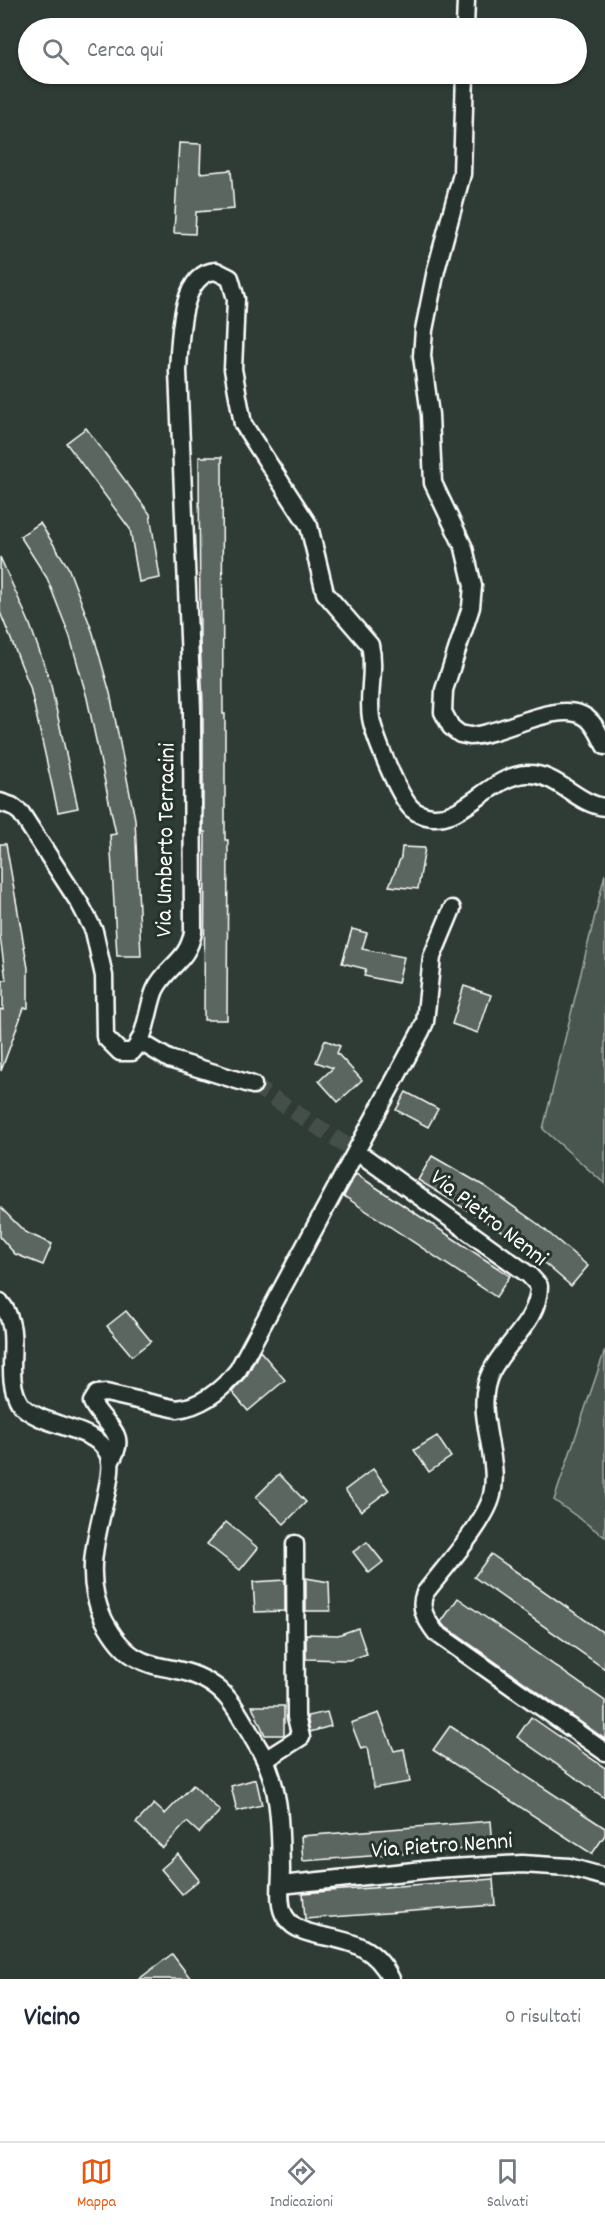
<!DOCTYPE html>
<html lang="it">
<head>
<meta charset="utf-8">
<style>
	:root { --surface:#fff; --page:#f6f6f7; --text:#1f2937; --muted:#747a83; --line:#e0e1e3; --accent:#ea580c }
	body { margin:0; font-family:Dekko,sans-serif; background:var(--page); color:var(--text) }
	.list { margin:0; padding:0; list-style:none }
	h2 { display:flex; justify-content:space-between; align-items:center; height:78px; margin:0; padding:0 24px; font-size:26px }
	h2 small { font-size:20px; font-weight:400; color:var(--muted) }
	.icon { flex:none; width:33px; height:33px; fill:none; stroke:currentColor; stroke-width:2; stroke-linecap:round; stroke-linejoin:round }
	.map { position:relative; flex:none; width:605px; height:1979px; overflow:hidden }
	.search { position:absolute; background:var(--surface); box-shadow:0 2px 4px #0004; left:18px; right:18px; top:18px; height:66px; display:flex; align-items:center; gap:15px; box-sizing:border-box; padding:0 21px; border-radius:33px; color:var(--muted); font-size:22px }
	.sheet { height:162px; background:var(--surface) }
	nav { display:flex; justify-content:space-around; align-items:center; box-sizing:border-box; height:84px; border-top:2px solid var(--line); background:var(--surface); font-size:16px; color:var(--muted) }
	nav a { display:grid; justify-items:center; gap:3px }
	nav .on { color:var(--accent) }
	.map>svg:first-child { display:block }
</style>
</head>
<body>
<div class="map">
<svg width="605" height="1979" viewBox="0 0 605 1979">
	<rect width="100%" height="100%" fill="#2f3b35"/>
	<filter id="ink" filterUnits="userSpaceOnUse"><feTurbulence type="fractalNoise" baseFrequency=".0167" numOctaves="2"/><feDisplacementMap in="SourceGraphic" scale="12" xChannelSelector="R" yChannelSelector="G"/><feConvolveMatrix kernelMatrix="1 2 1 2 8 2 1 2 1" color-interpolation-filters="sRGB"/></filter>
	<g filter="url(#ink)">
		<g fill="#4a544f" stroke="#a4aaa7" stroke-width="1.5">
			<path d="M605,874v310l-62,-55z"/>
			<path d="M605,1350v187l-51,-37z"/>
		</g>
		<g fill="#5b6661" stroke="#fff" stroke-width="1.5">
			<path d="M179,143l22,1 -1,29 31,-3 3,39 -38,3 -1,22 -21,-1z"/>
			<path d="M86,428l64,86 10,64 -21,4 -9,-53 -64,-86z"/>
			<path d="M199,457h23l1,257h2v126h3l-1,180h-23l1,-188h-2v-128l-3,-63z"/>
			<path d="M40,523l28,44 25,66 17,60 25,126 6,137h-24l-7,-121 6,-1 -29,-136 -17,-61 -23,-59 -27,-42z"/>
			<path d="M0,557l29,65 21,59 28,127 -20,4 -28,-125 -30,-75z"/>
			<path d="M0,844h6l22,124v40h-4l-23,63 -1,-62 3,1v-30h3l-6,-44z"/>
			<path d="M402,847l23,1 -7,41 -29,-3 12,-29z"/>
			<path d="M352,929l15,4 -5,16 42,8 -6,26 -34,-7 2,-7 -24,-6z"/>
			<path d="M464,986l27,9 -13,38 -26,-9z"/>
			<path d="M325,1040l15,6 -3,7 25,27 -24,22 -19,-21 14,-13 -17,-6z"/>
			<path d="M406,1092l32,17 -10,18 -32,-17z"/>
			<path d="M432,1156l52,30 54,38 50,42 -17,20 -50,-43 -103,-63z"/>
			<path d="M356,1174l154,102 -14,21 -152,-101z"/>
			<path d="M0,1207l25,25 27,12 -9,21 -28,-11 -15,-17z"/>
			<path d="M126,1311l25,30 -19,15 -25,-30z"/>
			<path d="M260,1351l25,29 -37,31 -16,-19 15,-17z"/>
			<path d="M437,1436l14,21 -22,15 -15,-22z"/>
			<path d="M373,1469l16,21 -28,21 -16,-21z"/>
			<path d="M279,1474l27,28 -22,22 -28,-27z"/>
			<path d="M226,1522l32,26 -18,22 -33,-26z"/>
			<path d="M367,1542l16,20 -14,11 -16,-21z"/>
			<path d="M491,1554l114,80v35l-131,-92z"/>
			<path d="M306,1578l23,4 1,29h-24z"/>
			<path d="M285,1580v31l-30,1 -2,-30z"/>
			<path d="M458,1598l147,103v38l-162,-114 -2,-3z"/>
			<path d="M358,1628l9,26 -18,6 -43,-1v-25l32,1z"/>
			<path d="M252,1706h32v29h-19z"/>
			<path d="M327,1712l4,14 -21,6 -3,-16z"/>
			<path d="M379,1713l15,38 10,-2 6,33 -36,6 -7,-41 -6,2 -10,-26z"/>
			<path d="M531,1717l74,51v30l-88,-61z"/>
			<path d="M450,1726l155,102v7l-13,19 -159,-104z"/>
			<path d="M256,1779l6,26 -25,6 -6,-25z"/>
			<path d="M193,1785l27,26 -21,22 -12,-11 -24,26 -27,-25 18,-19 11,10z"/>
			<path d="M491,1821l2,26 -190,14 -2,-25z"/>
			<path d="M178,1854l21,26 -17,14 -21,-25z"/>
			<path d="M493,1879l2,26 -190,14 -2,-26z"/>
			<path d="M172,1954l19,25h-52z"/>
		</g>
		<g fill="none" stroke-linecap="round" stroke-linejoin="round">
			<path stroke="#444f49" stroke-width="16" stroke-dasharray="16 8" stroke-linecap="butt" d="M253,1085l113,73"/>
			<defs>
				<g id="minor">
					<path d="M465,28l1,-28"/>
					<path d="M465,74l-3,100 -26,96 -12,60 -2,26 8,59 3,68 31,65 9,38 -2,21 -27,83 -1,22 8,15 9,7 10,2c32,-1 90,-38 117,-18 9,7 13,18 18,28"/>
					<path d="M0,802l12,4 9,7 59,91 14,27 10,45 1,61 15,15h12c15,-15 15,-43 23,-62 11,-24 33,-28 38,-58l-1,-223 -14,-338c2,-28 1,-98 38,-100l14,7 6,21 -3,70 10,55 66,102 16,67 45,52c6,24 -3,49 1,73 3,18 28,79 41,91 11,9 26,10 39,5 25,-10 47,-39 76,-40 31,-1 49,30 78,33"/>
					<path d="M139,1041l30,18 84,26"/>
					<path d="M366,1158l163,117 10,11c0,35 -34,57 -48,86 -19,38 10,84 1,123 -6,27 -49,74 -67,98 -7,15 2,28 11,40l169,119"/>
					<path d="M0,1302c26,30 0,72 21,103 22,24 83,21 89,55 2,13 -3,28 -5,40 -10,42 -21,79 -1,120 34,65 67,34 112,67 19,14 31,43 44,63 21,37 20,77 21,119 0,14 -4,37 5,49 21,30 78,5 105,61"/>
					<path d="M110,1462c21,-30 -8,-37 -18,-60l5,-8 9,-1 71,16c26,-3 45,-19 61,-39l183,-339 4,-9 7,-65 20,-48"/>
					<path d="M265,1760l36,-23 -5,-20 -1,-173"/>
					<path d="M281,1885l152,-16 89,-5 47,3 36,10"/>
				</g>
			</defs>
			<use href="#minor" stroke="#fff" stroke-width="21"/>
			<use href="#minor" stroke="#26332d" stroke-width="16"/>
		</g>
	</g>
	<g text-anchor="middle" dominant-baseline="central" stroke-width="6" stroke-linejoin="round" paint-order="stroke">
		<g font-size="24" fill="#fff" stroke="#26332d">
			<text transform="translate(167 840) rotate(-89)">Via Umberto Terracini</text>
			<text transform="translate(488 1219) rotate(38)">Via Pietro Nenni</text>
			<text transform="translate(442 1847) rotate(-4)">Via Pietro Nenni</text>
		</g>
	</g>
</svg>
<div class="search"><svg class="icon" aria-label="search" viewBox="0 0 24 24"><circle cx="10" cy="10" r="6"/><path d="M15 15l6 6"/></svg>Cerca qui</div>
</div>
<section class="sheet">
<h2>Vicino<small>0 risultati</small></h2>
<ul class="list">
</ul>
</section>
<nav>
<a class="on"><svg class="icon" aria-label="map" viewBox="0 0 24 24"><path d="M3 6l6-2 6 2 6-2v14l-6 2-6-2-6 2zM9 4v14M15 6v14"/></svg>Mappa</a>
<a><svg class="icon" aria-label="directions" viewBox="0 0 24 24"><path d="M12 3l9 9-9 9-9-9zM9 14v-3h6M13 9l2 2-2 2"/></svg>Indicazioni</a>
<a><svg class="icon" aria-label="saved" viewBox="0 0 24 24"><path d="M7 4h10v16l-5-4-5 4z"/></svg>Salvati</a>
</nav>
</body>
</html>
